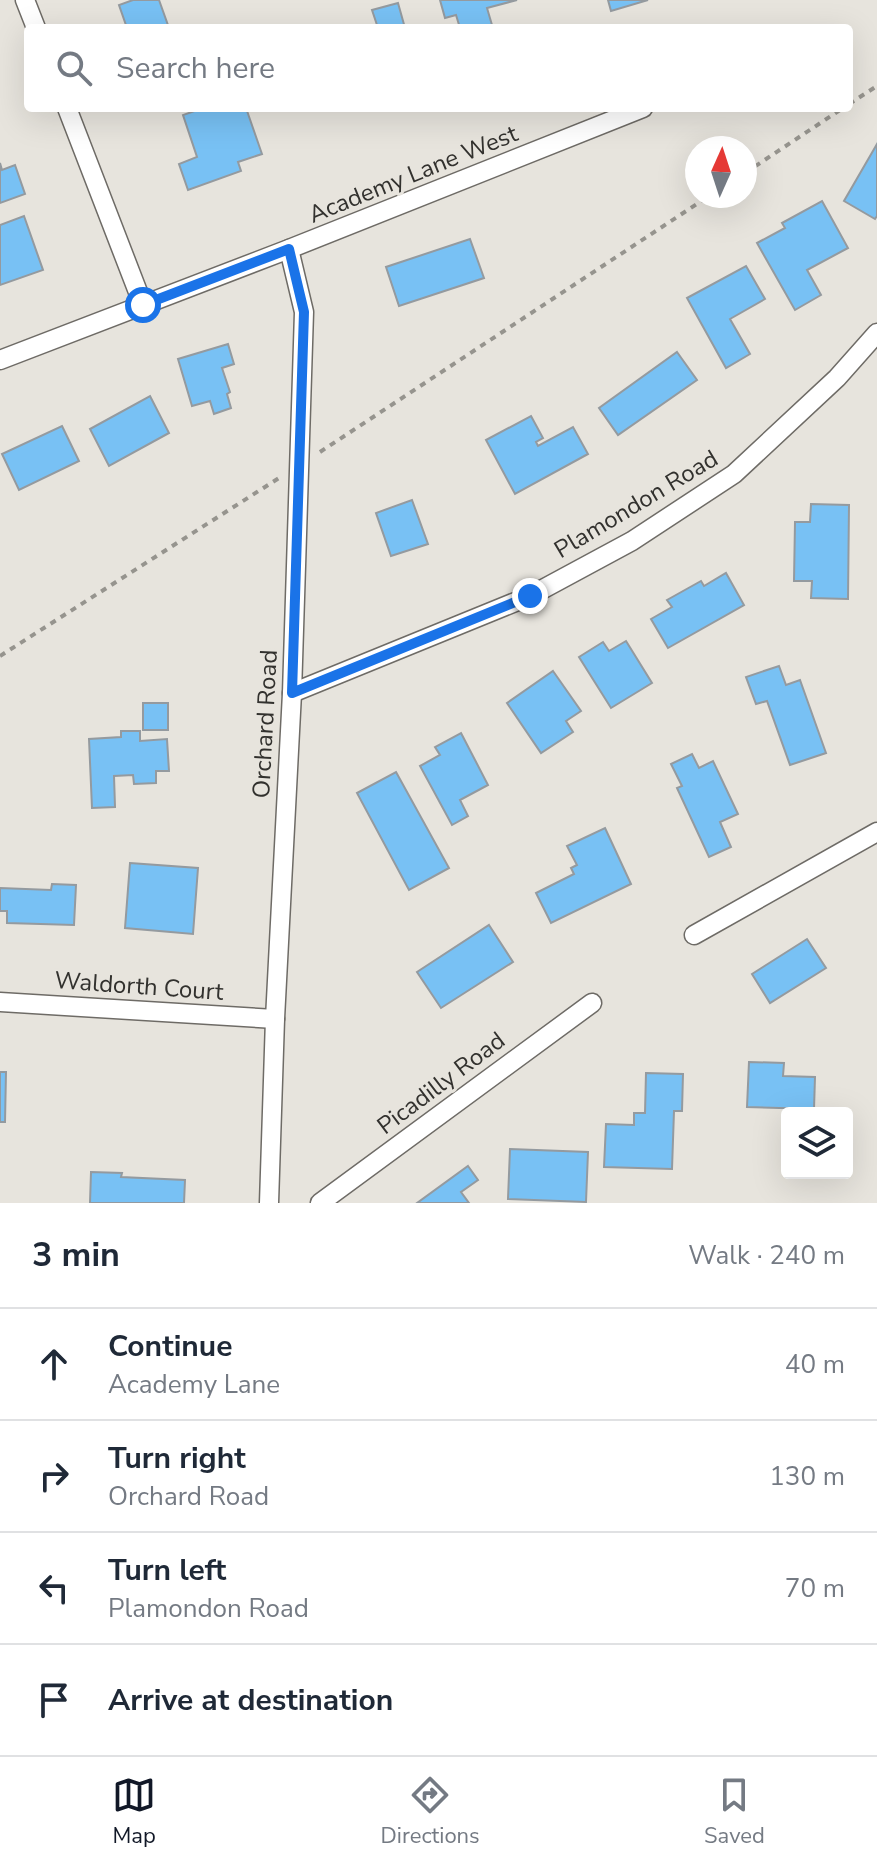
<!DOCTYPE html>
<html lang="en">
<head>
<meta charset="utf-8">
<style>
	:root { --surface:#fff; --page:#f2f2f3; --text:#1f2937; --muted:#747a83; --line:#e0e1e3; --accent:#111827 }
	body { margin:0; font-family:"Nunito Sans",sans-serif; background:var(--page); color:var(--text) }
	.controls { position:absolute; right:24px; bottom:24px; display:grid; overflow:hidden; border-radius:8px; box-shadow:0 8px 32px #0002 }
	.controls button { width:72px; height:72px; display:grid; place-items:center; padding:0; border:0; border-bottom:2px solid var(--line); background:var(--surface); color:var(--text); font:40px sans-serif }
	.compass { position:absolute; left:685px; top:136px; width:72px; height:72px; border-radius:50%; background:var(--surface); box-shadow:0 8px 32px #0002; rotate:3deg }
	.stop { position:absolute; width:24px; height:24px; margin:-18px; border:6px solid #1a73e8; border-radius:50%; background:#fff }
	.stop.end { background:#1a73e8; border-color:#fff; box-shadow:0 2px 8px #0008 }
	.list { margin:0; padding:0; list-style:none }
	h2 { display:flex; justify-content:space-between; align-items:center; height:104px; margin:0; padding:0 32px; font-size:34px }
	h2 small { font-size:26px; font-weight:400; color:var(--muted) }
	.list li { display:grid; grid-template-columns:52px 1fr auto; gap:24px; align-items:center; box-sizing:border-box; height:112px; padding:0 32px; border-top:2px solid var(--line) }
	.list b { display:block; font-size:30px; white-space:nowrap }
	.list p { margin:0; font-size:26px; white-space:nowrap; color:var(--muted) }
	.list em { font-size:26px; font-style:normal; color:var(--muted) }
	.icon { flex:none; width:44px; height:44px; fill:none; stroke:currentColor; stroke-width:2; stroke-linecap:round; stroke-linejoin:round }
	.map { position:relative; flex:none; width:877px; height:1203px; overflow:hidden }
	.search { position:absolute; background:var(--surface); box-shadow:0 8px 32px #0002; left:24px; right:24px; top:24px; height:88px; display:flex; align-items:center; gap:20px; box-sizing:border-box; padding:0 28px; border-radius:8px; color:var(--muted); font-size:30px }
	.sheet { height:552px; background:var(--surface) }
	nav { display:flex; justify-content:space-around; align-items:center; box-sizing:border-box; height:112px; border-top:2px solid var(--line); background:var(--surface); font-size:22px; color:var(--muted) }
	nav a { display:grid; justify-items:center; gap:4px }
	nav .on { color:var(--accent) }
	.map>svg:first-child { display:block }
</style>
</head>
<body>
<div class="map">
<svg width="877" height="1203" viewBox="0 0 877 1203">
	<rect width="100%" height="100%" fill="#e7e4dd"/>
	<g fill="#78c1f4" stroke="#949a9f" stroke-width="2">
		<path d="M133,0h26l10,28h-42l-8,-23z"/>
		<path d="M440,0h77l-30,8 5,17 -10,3h-22l-4,-13 -11,3z"/>
		<path d="M608,0h40l-37,11z"/>
		<path d="M398,3l7,25h-27l-6,-18z"/>
		<path d="M203,108h43l16,46 -24,8 3,9 -53,19 -9,-26 18,-7 -14,-42z"/>
		<path d="M877,144v72l-2,3 -31,-18z"/>
		<path d="M0,163l2,7 13,-5 10,29 -25,9z"/>
		<path d="M822,201l26,47 -41,22 14,25 -26,15 -38,-67 28,-15 -3,-5z"/>
		<path d="M24,216l19,54 -43,15v-60z"/>
		<path d="M470,239l14,39 -85,28 -13,-39z"/>
		<path d="M746,266l19,33 -35,20 20,35 -24,14 -39,-70z"/>
		<path d="M228,344l6,20 -12,4 8,24 -3,2 4,14 -17,6 -4,-13 -18,5 -14,-47z"/>
		<path d="M677,352l20,28 -79,55 -19,-27z"/>
		<path d="M150,396l19,37 -60,33 -19,-37z"/>
		<path d="M531,416l12,22 -7,4 2,4 35,-19 15,27 -73,40 -29,-54z"/>
		<path d="M62,426l17,35 -60,29 -17,-36z"/>
		<path d="M412,500l16,44 -37,12 -15,-43z"/>
		<path d="M811,504l38,1 -1,94 -37,-1 1,-17h-18l1,-59h15z"/>
		<path d="M726,573l18,32 -76,43 -17,-29 21,-12 -5,-7 34,-19 3,5z"/>
		<path d="M626,641l26,42 -41,25 -32,-51 24,-15 6,9z"/>
		<path d="M779,666l7,19 14,-5 26,73 -36,12 -23,-64 -11,3 -10,-27z"/>
		<path d="M553,671l28,40 -15,10 7,11 -32,21 -34,-50z"/>
		<rect x="143" y="703" width="25" height="27"/>
		<path d="M121,731h19v10l27,-2 2,32h-13v12l-22,1 -1,-9 -19,1 1,31 -23,1 -3,-69 32,-2z"/>
		<path d="M461,733l27,52 -28,15 8,16 -16,9 -32,-59 20,-11 -5,-8z"/>
		<path d="M692,754l7,14 14,-7 25,53 -18,8 11,25 -22,10 -32,-69 5,-2 -11,-22z"/>
		<path d="M396,772l53,96 -40,22 -52,-97z"/>
		<path d="M605,828l26,56 -80,39 -15,-30 38,-19 -3,-6 6,-3 -10,-19z"/>
		<path d="M130,863l68,5 -5,66 -68,-6z"/>
		<path d="M52,884l24,1 -2,40 -67,-2v-12h-7v-23l51,2z"/>
		<path d="M489,925l24,37 -72,46 -24,-36z"/>
		<path d="M807,939l19,29 -56,35 -18,-29z"/>
		<path d="M749,1062l35,1 -1,13 32,1 -1,32 -67,-2z"/>
		<path d="M0,1072h6l-1,50h-5z"/>
		<path d="M646,1073l37,1 -1,37h-8l-2,58 -68,-2 2,-43 28,1v-12h11z"/>
		<path d="M510,1149l78,3 -2,50 -78,-3z"/>
		<path d="M468,1166l10,14 -17,12 8,11h-52z"/>
		<path d="M91,1172l31,1 -1,4 64,3 -1,23h-94z"/>
	</g>
	<g fill="none" stroke-linecap="round" stroke-linejoin="round">
		<defs>
			<g id="minor">
				<path d="M25,0l11,28"/>
				<path d="M67,108l76,197"/>
				<path d="M0,360l289,-111 354,-141"/>
				<path d="M292,693l238,-97 102,-55 102,-67 103,-96 40,-45"/>
				<path d="M694,935l183,-103"/>
				<path d="M0,1002l275,17"/>
				<path d="M269,1203l6,-184 17,-326 12,-381 -15,-63"/>
				<path d="M320,1203l272,-200"/>
			</g>
		</defs>
		<use href="#minor" stroke="#6e6b66" stroke-width="21"/>
		<g stroke="#96948e" stroke-width="4" stroke-dasharray="6 6" stroke-linecap="butt">
			<path d="M849,104l28,-18"/>
			<path d="M745,173l98,-65"/>
			<path d="M320,452l389,-256"/>
			<path d="M0,656l279,-178"/>
		</g>
		<use href="#minor" stroke="#fff" stroke-width="18"/>
	</g>
	<g fill="none" stroke-linecap="round" stroke-linejoin="round">
		<path stroke="#1a73e8" stroke-width="10" d="M143,305l146,-56 15,63 -12,381 238,-97"/>
	</g>
	<g text-anchor="middle" dominant-baseline="central" stroke-width="6" stroke-linejoin="round" paint-order="stroke">
		<g font-size="24" fill="#32312e" stroke="#e7e4dd">
			<text transform="translate(413 174) rotate(-22)">Academy Lane West</text>
			<text transform="translate(636 504) rotate(-31)">Plamondon Road</text>
			<text transform="translate(265 724) rotate(-87)">Orchard Road</text>
			<text transform="translate(139 986) rotate(4)">Waldorth Court</text>
			<text transform="translate(441 1083) rotate(-37)">Picadilly Road</text>
		</g>
	</g>
</svg>
<div class="controls">
<button><svg class="icon" aria-label="layers" viewBox="0 0 24 24"><path d="M12 4l9 5-9 5-9-5zM3 14l9 5 9-5"/></svg></button>
</div>
<svg class="compass" viewBox="-18 -18 36 36"><path d="M0-13l5 13h-10z" fill="#e53935"/><path d="M0 13l5-13h-10z" fill="#747a83"/></svg>
<div class="stop" style="left:143px;top:305px"></div>
<div class="stop end" style="left:530px;top:596px"></div>
<div class="search"><svg class="icon" aria-label="search" viewBox="0 0 24 24"><circle cx="10" cy="10" r="6"/><path d="M15 15l6 6"/></svg>Search here</div>
</div>
<section class="sheet">
<h2>3 min<small>Walk · 240 m</small></h2>
<ul class="list">
<li><svg class="icon" aria-label="ahead" viewBox="0 0 24 24"><path d="M12 20V5M6 11l6-6 6 6"/></svg><div><b>Continue</b><p>Academy Lane</p></div><em>40 m</em></li>
<li><svg class="icon" aria-label="right" viewBox="0 0 24 24"><path d="M7 20v-9h11M14 6l5 5-5 5"/></svg><div><b>Turn right</b><p>Orchard Road</p></div><em>130 m</em></li>
<li><svg class="icon" aria-label="left" viewBox="0 0 24 24"><path d="M17 20v-9H6M10 6l-5 5 5 5"/></svg><div><b>Turn left</b><p>Plamondon Road</p></div><em>70 m</em></li>
<li><svg class="icon" aria-label="arrive" viewBox="0 0 24 24"><path d="M6 21V4h12l-3 4 3 4H6"/></svg><div><b>Arrive at destination</b></div></li>
</ul>
</section>
<nav>
<a class="on"><svg class="icon" aria-label="map" viewBox="0 0 24 24"><path d="M3 6l6-2 6 2 6-2v14l-6 2-6-2-6 2zM9 4v14M15 6v14"/></svg>Map</a>
<a><svg class="icon" aria-label="directions" viewBox="0 0 24 24"><path d="M12 3l9 9-9 9-9-9zM9 14v-3h6M13 9l2 2-2 2"/></svg>Directions</a>
<a><svg class="icon" aria-label="saved" viewBox="0 0 24 24"><path d="M7 4h10v16l-5-4-5 4z"/></svg>Saved</a>
</nav>
</body>
</html>
